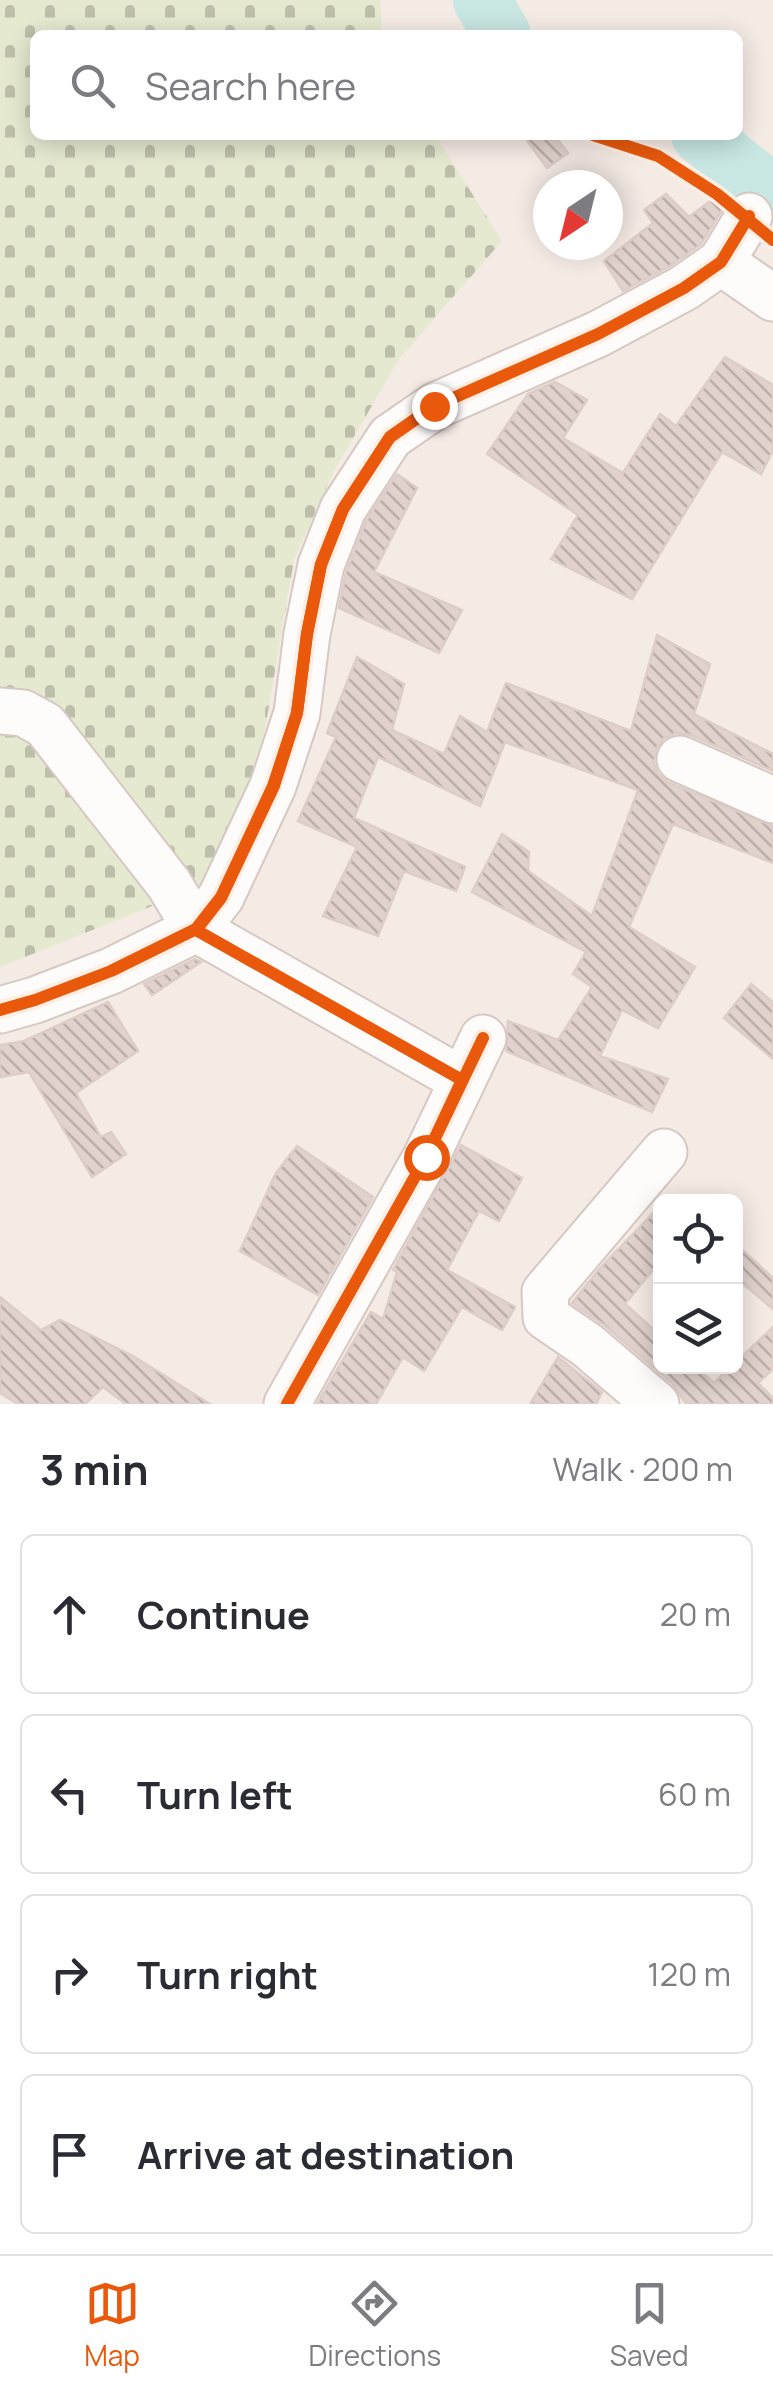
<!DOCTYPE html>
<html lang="en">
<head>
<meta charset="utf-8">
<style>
	:root { --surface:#fff; --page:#f7f7f7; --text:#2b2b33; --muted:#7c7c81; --line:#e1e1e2; --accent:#ea580c }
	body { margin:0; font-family:Manrope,sans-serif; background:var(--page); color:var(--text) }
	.controls { position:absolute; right:30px; bottom:30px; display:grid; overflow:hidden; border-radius:15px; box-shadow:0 5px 25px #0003 }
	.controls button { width:90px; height:90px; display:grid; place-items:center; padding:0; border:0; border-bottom:2px solid var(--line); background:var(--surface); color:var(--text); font:50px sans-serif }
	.compass { position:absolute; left:533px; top:170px; width:90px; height:90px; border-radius:50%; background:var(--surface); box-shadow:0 5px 25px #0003; rotate:215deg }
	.stop { position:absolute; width:30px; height:30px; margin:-22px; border:8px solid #ea580c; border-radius:50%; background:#fff }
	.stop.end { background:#ea580c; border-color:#fff; box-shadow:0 2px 10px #0008 }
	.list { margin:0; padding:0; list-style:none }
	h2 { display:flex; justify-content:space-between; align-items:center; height:130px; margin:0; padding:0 40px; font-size:42px }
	h2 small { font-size:32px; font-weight:400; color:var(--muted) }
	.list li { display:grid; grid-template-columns:65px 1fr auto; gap:30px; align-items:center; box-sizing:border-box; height:160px; margin:0 20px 20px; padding:0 20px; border:2px solid var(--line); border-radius:15px }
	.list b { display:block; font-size:38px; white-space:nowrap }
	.list em { font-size:32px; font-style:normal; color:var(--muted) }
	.icon { flex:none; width:55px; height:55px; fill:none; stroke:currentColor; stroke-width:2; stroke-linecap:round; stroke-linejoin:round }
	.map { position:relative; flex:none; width:773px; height:1404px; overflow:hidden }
	.search { position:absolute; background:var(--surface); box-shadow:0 5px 25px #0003; left:30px; right:30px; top:30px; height:110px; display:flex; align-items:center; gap:25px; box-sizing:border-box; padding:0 35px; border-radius:15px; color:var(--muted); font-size:38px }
	.sheet { height:850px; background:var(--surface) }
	nav { display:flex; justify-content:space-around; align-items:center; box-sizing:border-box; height:140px; border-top:2px solid var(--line); background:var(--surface); font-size:28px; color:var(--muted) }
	nav a { display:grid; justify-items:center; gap:5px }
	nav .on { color:var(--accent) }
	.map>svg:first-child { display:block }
</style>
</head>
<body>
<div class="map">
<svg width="773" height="1404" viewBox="0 0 773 1404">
	<defs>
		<pattern id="cemetery-stones" width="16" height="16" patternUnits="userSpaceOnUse" patternTransform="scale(2.5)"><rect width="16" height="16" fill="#e5e9d0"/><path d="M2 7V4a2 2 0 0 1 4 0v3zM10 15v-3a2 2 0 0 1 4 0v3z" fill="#bebfab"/></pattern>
		<pattern id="building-back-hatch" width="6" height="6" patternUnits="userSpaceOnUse" patternTransform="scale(2.5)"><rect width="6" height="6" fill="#e1d2cd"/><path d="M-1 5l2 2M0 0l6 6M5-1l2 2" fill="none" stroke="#bbada8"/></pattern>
	</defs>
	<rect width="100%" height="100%" fill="#f5ebe5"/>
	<path fill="url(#cemetery-stones)" d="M0,0h380l2,35h-347v100h400l67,106 -103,118 -66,114 -39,87 -32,187 -50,135 -212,85z"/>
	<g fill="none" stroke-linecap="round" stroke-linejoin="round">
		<g stroke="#c8e6e2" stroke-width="58">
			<path d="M482,0l20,35"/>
			<path d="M700,135l73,59"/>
		</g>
	</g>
	<g fill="url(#building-back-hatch)" stroke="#ddcdc8" stroke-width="2.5">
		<path d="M523,135h31l14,18 -21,15z"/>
		<path d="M666,194l23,23 27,-20 8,10 -23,37 -31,22 -47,25 -19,-30 49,-38 -9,-13z"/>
		<path d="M725,357l48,28v65l-12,24 -39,-22 -90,147 -81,-40 27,-44 -91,-61 41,-60 27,-12 32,18 -24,38 60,35 37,-59 16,12z"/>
		<path d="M397,474l20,14 -43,84 88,38 -23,43 -100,-45 7,-36 20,-51z"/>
		<path d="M657,635l53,29 -16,50 79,40v17l-82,-36 -15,-2 -12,5 -8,11 -2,14 4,11 11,9 104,43v37l-100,-39 -44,103 66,40 -37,61 -36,-18 -22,46 68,23 -16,33 -146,-61 2,-30 50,19 34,-53 -19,-13 13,-22 -114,-60 30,-58 27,18 -1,19 64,45 46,-126 -133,-48 -25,64 -102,-49 -24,61 111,49 -9,24 -52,-20 -26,65 -55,-20 34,-69 -59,-26 38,-84 -9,-4 30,-76 47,27 -12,46 52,24 16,-38 27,16 19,-49 125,48z"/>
		<path d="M195,959l6,3 -49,33 -8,-11z"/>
		<path d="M751,984l22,18v57l-49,-41z"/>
		<path d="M108,1002l30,49 -62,42 25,44 10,-5 15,22 -34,23 -63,-105 -29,5v-32l24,-4z"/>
		<path d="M461,1145l61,33 -23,43 -20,-10 -32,59 68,37 -13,23 -40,-23 -38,64 -21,-14 -27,47h-59l54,-92 12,7 14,-47 -4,-2z"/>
		<path d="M297,1146l76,51 -55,98 -78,-44 36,-78z"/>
		<path d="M660,1206v55l-35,43 35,31v31h35l19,17 17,-17h5v-4l37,-35v42l-15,14 15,15v6h-87l-13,-20 -69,-59 -32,-22 28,-35z"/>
		<path d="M736,1244l37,34v31l-37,-31z"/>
		<path d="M0,1297l41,33 19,-10 73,36 77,48h-84l-23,-17 -18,17h-67l-18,-11z"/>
		<path d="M558,1357l44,35 -6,12h-66z"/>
	</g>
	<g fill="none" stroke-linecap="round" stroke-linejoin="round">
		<defs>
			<g id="minor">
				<path d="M721,262l52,36"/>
				<path d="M0,711l23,2 22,12 124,159 27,45 266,151"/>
				<path d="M680,759l93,41"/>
				<path d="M0,1010l35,-10 76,-29 85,-42 25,-32 52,-111 24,-73 10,-79 14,-69 22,-56 47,-72 45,-31 163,-72 86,-46 37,-26 28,-46"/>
				<path d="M287,1404l139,-247 57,-119"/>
				<path d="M656,1404l-69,-59 -41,-28 -1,-25 119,-140"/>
			</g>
		</defs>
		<use href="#minor" stroke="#d6c8c3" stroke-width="49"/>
		<use href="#minor" stroke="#fefcfb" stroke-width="45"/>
		<defs>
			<g id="cycleway">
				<path d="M593,135l65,21 59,38 56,46"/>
				<path d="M0,1010l35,-10 76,-29 85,-42 25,-32 52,-111 24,-73 10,-79 14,-69 22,-56 47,-72 45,-31 163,-72 86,-46 37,-26 28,-46"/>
				<path d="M287,1404l139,-247 57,-119"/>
			</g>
		</defs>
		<use href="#cycleway" stroke="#ffeee4" stroke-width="19"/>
		<use href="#cycleway" stroke="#e8590c" stroke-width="12"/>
	</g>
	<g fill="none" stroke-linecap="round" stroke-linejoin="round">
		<path stroke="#ea580c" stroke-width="12" d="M426,1157l36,-77 -266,-150 25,-32 53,-112 23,-73 10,-79 14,-70 22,-55 47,-72 44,-31"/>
	</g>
</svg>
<div class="controls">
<button><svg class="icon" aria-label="locate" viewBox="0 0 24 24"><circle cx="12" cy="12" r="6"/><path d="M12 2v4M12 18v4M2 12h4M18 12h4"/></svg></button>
<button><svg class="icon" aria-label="layers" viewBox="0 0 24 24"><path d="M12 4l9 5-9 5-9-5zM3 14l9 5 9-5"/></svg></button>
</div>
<svg class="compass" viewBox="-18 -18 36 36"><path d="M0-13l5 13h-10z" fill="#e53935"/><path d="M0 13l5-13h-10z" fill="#7c7c81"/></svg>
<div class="stop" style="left:426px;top:1157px"></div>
<div class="stop end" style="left:434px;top:406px"></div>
<div class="search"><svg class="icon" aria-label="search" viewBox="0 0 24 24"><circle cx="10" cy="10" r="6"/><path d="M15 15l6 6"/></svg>Search here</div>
</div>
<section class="sheet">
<h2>3 min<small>Walk · 200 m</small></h2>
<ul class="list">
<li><svg class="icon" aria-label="ahead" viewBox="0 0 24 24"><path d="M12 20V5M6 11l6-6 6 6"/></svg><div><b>Continue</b></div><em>20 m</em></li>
<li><svg class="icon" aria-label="left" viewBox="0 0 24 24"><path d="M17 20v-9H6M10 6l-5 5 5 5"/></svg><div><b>Turn left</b></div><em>60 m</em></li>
<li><svg class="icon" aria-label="right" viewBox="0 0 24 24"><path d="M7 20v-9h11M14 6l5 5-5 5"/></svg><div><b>Turn right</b></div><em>120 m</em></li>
<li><svg class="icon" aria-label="arrive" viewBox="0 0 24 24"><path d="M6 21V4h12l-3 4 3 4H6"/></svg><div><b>Arrive at destination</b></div></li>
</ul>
</section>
<nav>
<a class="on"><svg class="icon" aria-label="map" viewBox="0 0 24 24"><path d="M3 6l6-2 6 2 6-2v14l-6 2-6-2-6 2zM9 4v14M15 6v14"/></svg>Map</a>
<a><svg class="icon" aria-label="directions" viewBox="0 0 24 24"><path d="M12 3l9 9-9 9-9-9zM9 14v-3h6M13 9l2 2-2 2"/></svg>Directions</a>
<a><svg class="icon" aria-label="saved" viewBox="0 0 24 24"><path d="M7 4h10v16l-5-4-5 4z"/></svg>Saved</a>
</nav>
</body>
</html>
